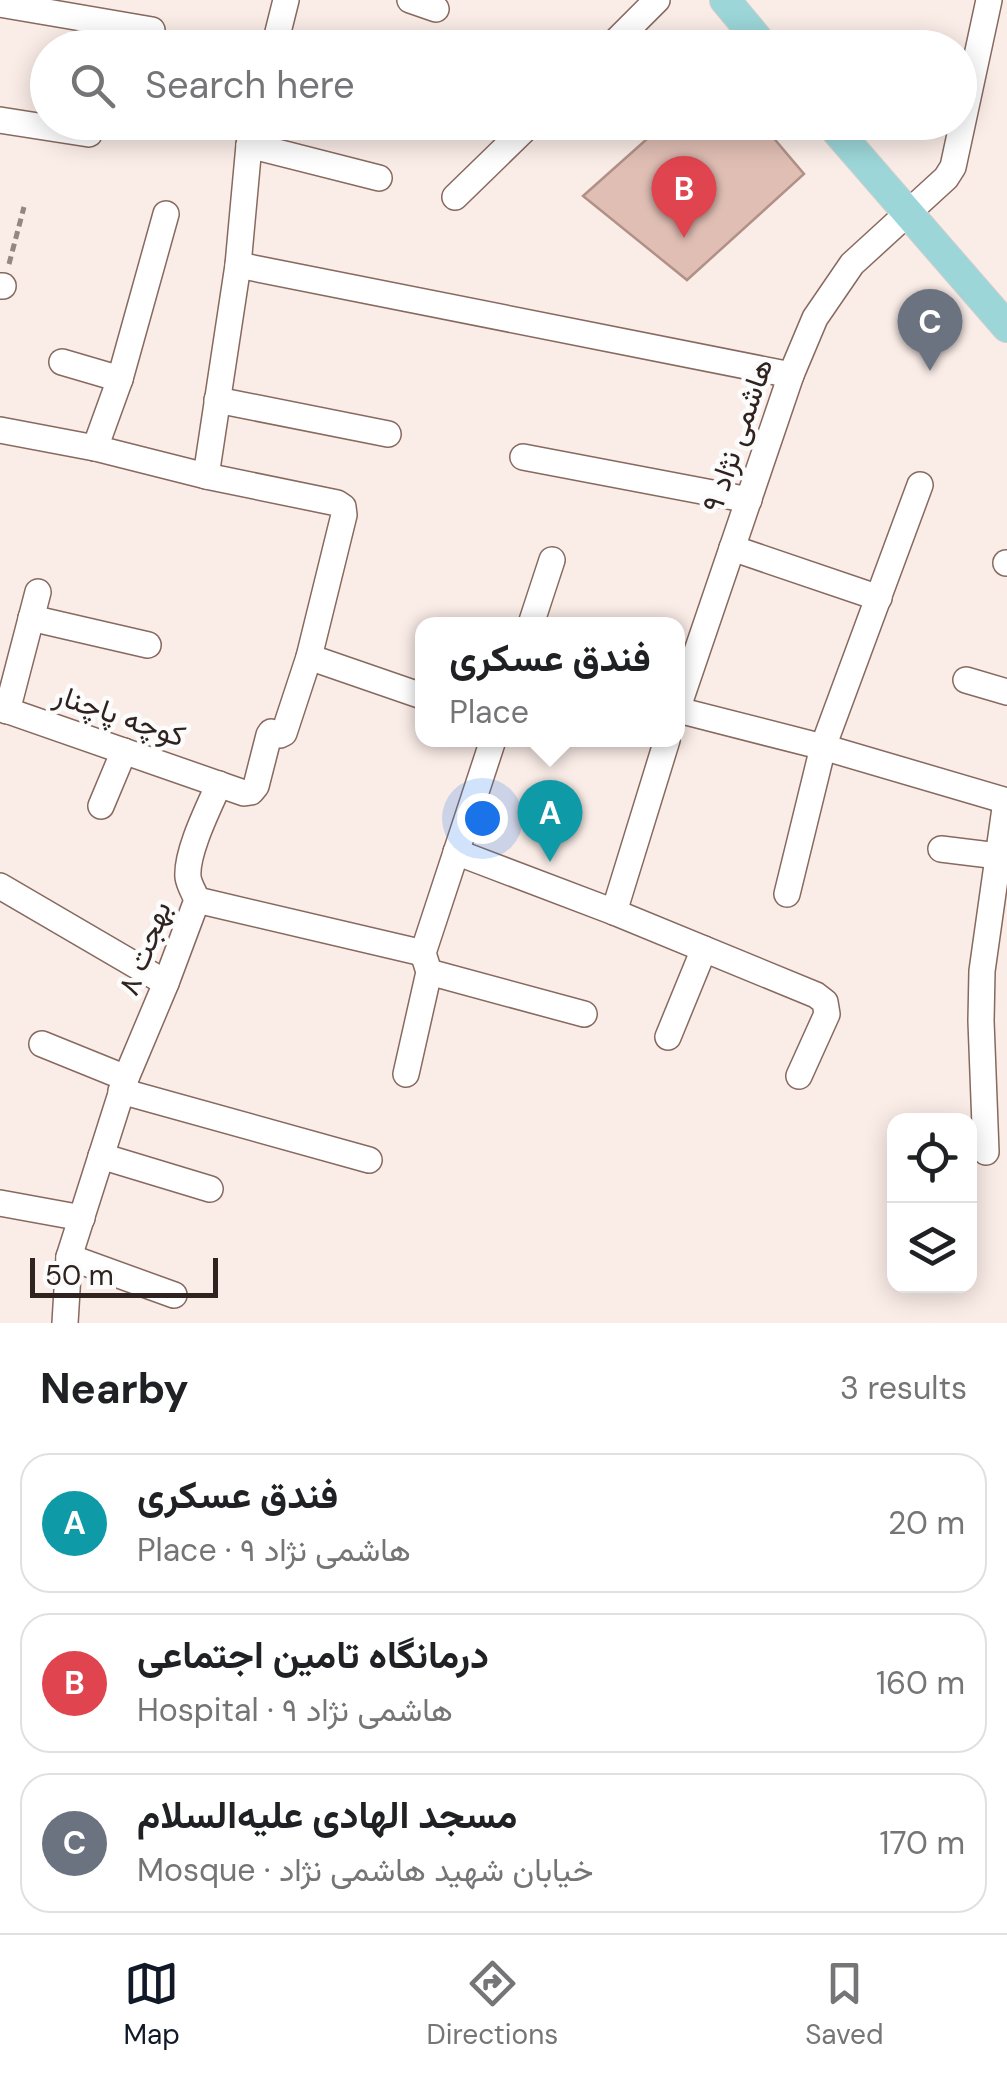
<!DOCTYPE html>
<html lang="en">
<head>
<meta charset="utf-8">
<style>
	:root { --surface:#fff; --page:#f2f2f2; --text:#202124; --muted:#757577; --line:#e0e0e0; --accent:#111827 }
	body { margin:0; font-family:"DM Sans",Vazirmatn,sans-serif; background:var(--page); color:var(--text) }
	.controls { position:absolute; right:30px; bottom:30px; display:grid; overflow:hidden; border-radius:20px; box-shadow:0 5px 25px #0003 }
	.controls button { width:90px; height:90px; display:grid; place-items:center; padding:0; border:0; border-bottom:2px solid var(--line); background:var(--surface); color:var(--text); font:50px sans-serif }
	.scale { position:absolute; left:30px; bottom:25px; width:188px; box-sizing:border-box; padding-left:10px; border:5px solid #30231f; border-top:0; font-size:28px; line-height:35px; white-space:nowrap; color:#30231f; -webkit-text-stroke:8px #fcfcfc; paint-order:stroke }
	.you { position:absolute; left:482px; top:818px; width:35px; height:35px; margin:-25px; border:8px solid #fff; border-radius:50%; background:#1a73e8; box-shadow:0 0 0 15px #1a73e833 }
	.badge { display:grid; place-items:center; width:65px; height:65px; border-radius:50%; background:var(--accent); color:#fff; font-size:32px; font-weight:700 }
	.pin { position:absolute; translate:-50% -82px; filter:drop-shadow(0 2px 5px #0008) }
	.pin::after { content:''; position:absolute; top:52px; width:35px; height:30px; background:inherit; clip-path:polygon(0 0,100% 0,50% 100%) }
	.popup { position:absolute; left:415px; top:617px; width:270px; height:130px; box-sizing:border-box; display:grid; place-content:center; border-radius:20px; background:var(--surface); filter:drop-shadow(0 2px 8px #0005); font-size:32px; white-space:nowrap; color:var(--muted) }
	.popup b { font-size:38px; color:var(--text) }
	.popup::after { content:''; position:absolute; left:50%; top:100%; margin-left:-20px; border:20px solid transparent; border-top-color:var(--surface) }
	.list { margin:0; padding:0; list-style:none }
	h2 { display:flex; justify-content:space-between; align-items:center; height:130px; margin:0; padding:0 40px; font-size:42px }
	h2 small { font-size:32px; font-weight:400; color:var(--muted) }
	.list li { display:grid; grid-template-columns:65px 1fr auto; gap:30px; align-items:center; box-sizing:border-box; height:140px; margin:0 20px 20px; padding:0 20px; border:2px solid var(--line); border-radius:30px }
	.list b { display:block; font-size:38px; white-space:nowrap }
	.list p { margin:0; font-size:32px; white-space:nowrap; color:var(--muted) }
	.list em { font-size:32px; font-style:normal; color:var(--muted) }
	.icon { flex:none; width:55px; height:55px; fill:none; stroke:currentColor; stroke-width:2; stroke-linecap:round; stroke-linejoin:round }
	.map { position:relative; flex:none; width:1007px; height:1323px; overflow:hidden }
	.search { position:absolute; background:var(--surface); box-shadow:0 5px 25px #0003; left:30px; right:30px; top:30px; height:110px; display:flex; align-items:center; gap:25px; box-sizing:border-box; padding:0 35px; border-radius:55px; color:var(--muted); font-size:38px }
	.sheet { height:610px; background:var(--surface) }
	nav { display:flex; justify-content:space-around; align-items:center; box-sizing:border-box; height:140px; border-top:2px solid var(--line); background:var(--surface); font-size:28px; color:var(--muted) }
	nav a { display:grid; justify-items:center; gap:5px }
	nav .on { color:var(--accent) }
	.map>svg:first-child { display:block }
</style>
</head>
<body>
<div class="map">
<svg width="1007" height="1323" viewBox="0 0 1007 1323">
	<rect width="100%" height="100%" fill="#faece7"/>
	<path fill="#e0beb4" stroke="#b19187" stroke-width="2.5" d="M666,122h94l44,52 -117,106 -104,-84z"/>
	<g fill="none" stroke-linecap="round" stroke-linejoin="round">
		<defs>
			<g id="minor">
				<path d="M410,0l26,9"/>
				<path d="M0,4l152,26"/>
				<path d="M274,48l12,-48"/>
				<path d="M609,48l48,-48"/>
				<path d="M0,120l89,14"/>
				<path d="M249,145l130,33"/>
				<path d="M455,197l77,-75"/>
				<path d="M238,265l553,110"/>
				<path d="M0,286h3"/>
				<path d="M62,362l58,17"/>
				<path d="M217,400l171,34"/>
				<path d="M0,430l95,18 111,28 131,27 6,4 1,8 -35,142 -25,76 -4,2 -9,-3 -2,3 -13,51 -5,6 -7,1 -244,-85"/>
				<path d="M95,448l25,-69 46,-165"/>
				<path d="M523,457l226,43"/>
				<path d="M206,476l32,-211 11,-120 5,-23"/>
				<path d="M732,548l147,50"/>
				<path d="M1006,563h1"/>
				<path d="M31,618l117,27"/>
				<path d="M531,624l21,-64"/>
				<path d="M309,657l113,39"/>
				<path d="M966,680l41,12"/>
				<path d="M678,707l113,-332 24,-57 37,-54 94,-86 7,-11 36,-167"/>
				<path d="M678,710l145,37 184,54"/>
				<path d="M7,711l31,-119"/>
				<path d="M101,806l23,-55"/>
				<path d="M941,849l57,7"/>
				<path d="M456,852l158,60 202,83 9,7 2,12 -28,62"/>
				<path d="M0,886l166,97"/>
				<path d="M787,894l36,-147 97,-262"/>
				<path d="M197,900l226,53"/>
				<path d="M614,912l53,-172"/>
				<path d="M429,972l155,42"/>
				<path d="M668,1037l36,-88"/>
				<path d="M42,1044l84,34"/>
				<path d="M406,1074l23,-102 -6,-19 70,-213"/>
				<path d="M121,1091l248,69"/>
				<path d="M986,1152l-5,-131 1,-50 24,-170"/>
				<path d="M101,1156l109,33"/>
				<path d="M0,1203l82,15"/>
				<path d="M69,1257l105,38"/>
				<path d="M65,1323l4,-66 57,-179 40,-95 31,-83c-3,-8 -8,-15 -9,-23 -2,-25 21,-70 31,-93"/>
			</g>
			<g id="major">
				<path d="M725,0l40,48"/>
				<path d="M829,122l178,205"/>
			</g>
		</defs>
		<use href="#minor" stroke="#87695f" stroke-width="28"/>
		<use href="#major" stroke="#d1cfce" stroke-width="32"/>
		<path stroke="#948682" stroke-width="5" stroke-dasharray="8 5" stroke-linecap="butt" d="M9,264l15,-57"/>
		<use href="#minor" stroke="#fff" stroke-width="25"/>
		<use href="#major" stroke="#9cd6d8" stroke-width="30"/>
	</g>
	<g text-anchor="middle" dominant-baseline="central" stroke-width="9" stroke-linejoin="round" paint-order="stroke">
		<g font-size="30" fill="#30231f" stroke="#fcfcfc">
			<text transform="translate(737 435) rotate(-71)">هاشمی نژاد ۹</text>
			<text transform="translate(120 715) rotate(19)">کوچه پاچنار</text>
			<text transform="translate(144 948) rotate(-69)">بهجت ۸</text>
		</g>
	</g>
</svg>
<div class="controls">
<button><svg class="icon" aria-label="locate" viewBox="0 0 24 24"><circle cx="12" cy="12" r="6"/><path d="M12 2v4M12 18v4M2 12h4M18 12h4"/></svg></button>
<button><svg class="icon" aria-label="layers" viewBox="0 0 24 24"><path d="M12 4l9 5-9 5-9-5zM3 14l9 5 9-5"/></svg></button>
</div>
<div class="scale">50 m</div>
<div class="you"></div>
<div class="pin badge" style="left:550px;top:862px;background:#0f9aa8">A</div>
<div class="popup"><b>فندق عسکری</b>Place</div>
<div class="pin badge" style="left:684px;top:238px;background:#e0444e">B</div>
<div class="pin badge" style="left:930px;top:371px;background:#6b7280">C</div>
<div class="search"><svg class="icon" aria-label="search" viewBox="0 0 24 24"><circle cx="10" cy="10" r="6"/><path d="M15 15l6 6"/></svg>Search here</div>
</div>
<section class="sheet">
<h2>Nearby<small>3 results</small></h2>
<ul class="list">
<li><span class="badge" style="background:#0f9aa8">A</span><div><b>فندق عسکری</b><p>Place · هاشمی نژاد ۹</p></div><em>20 m</em></li>
<li><span class="badge" style="background:#e0444e">B</span><div><b>درمانگاه تامین اجتماعی</b><p>Hospital · هاشمی نژاد ۹</p></div><em>160 m</em></li>
<li><span class="badge" style="background:#6b7280">C</span><div><b>مسجد الهادی علیه‌السلام</b><p>Mosque · خیابان شهید هاشمی نژاد</p></div><em>170 m</em></li>
</ul>
</section>
<nav>
<a class="on"><svg class="icon" aria-label="map" viewBox="0 0 24 24"><path d="M3 6l6-2 6 2 6-2v14l-6 2-6-2-6 2zM9 4v14M15 6v14"/></svg>Map</a>
<a><svg class="icon" aria-label="directions" viewBox="0 0 24 24"><path d="M12 3l9 9-9 9-9-9zM9 14v-3h6M13 9l2 2-2 2"/></svg>Directions</a>
<a><svg class="icon" aria-label="saved" viewBox="0 0 24 24"><path d="M7 4h10v16l-5-4-5 4z"/></svg>Saved</a>
</nav>
</body>
</html>
